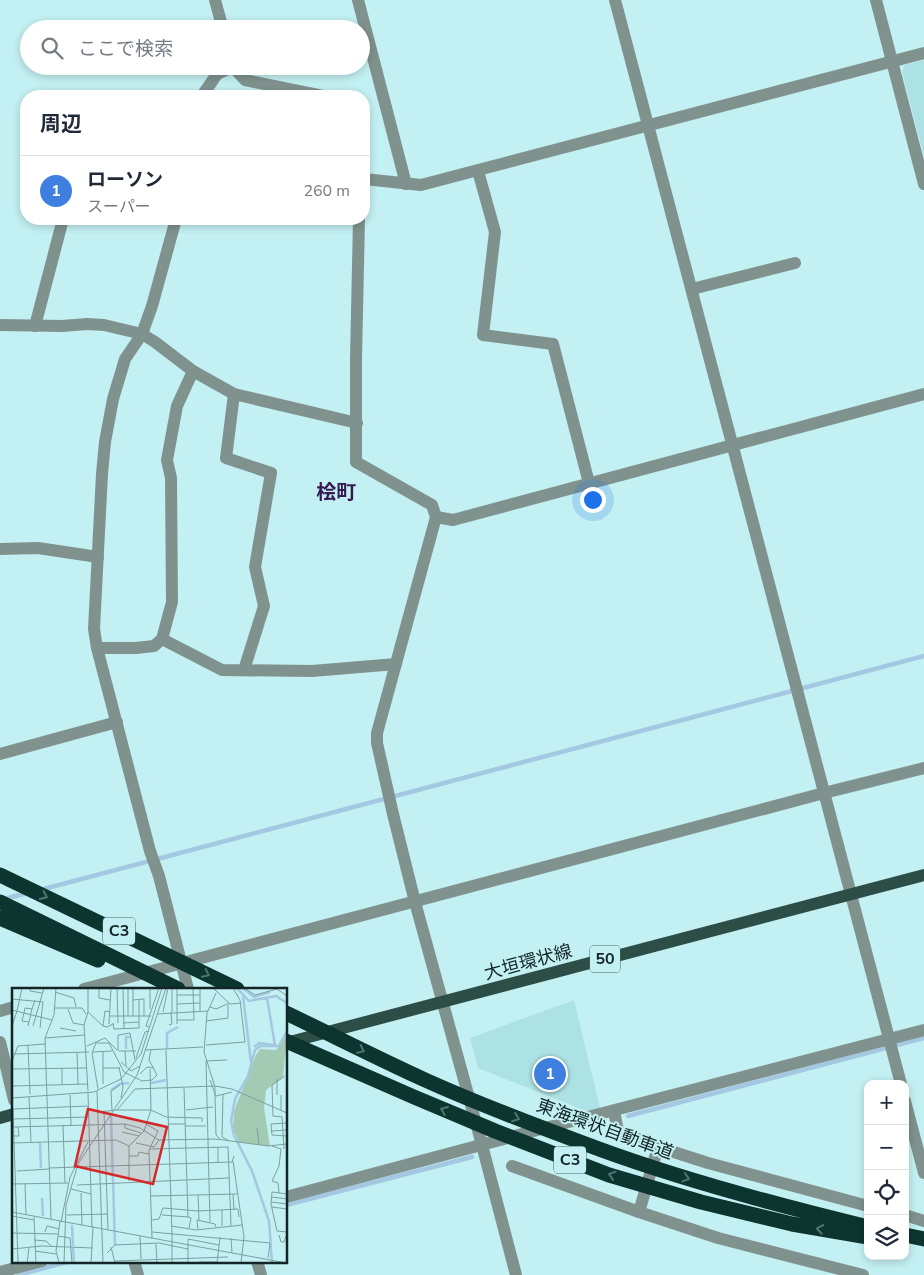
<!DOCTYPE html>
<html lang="ja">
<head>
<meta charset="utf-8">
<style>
	:root { --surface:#fff; --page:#f2f2f3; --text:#1f2937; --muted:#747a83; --line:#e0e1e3; --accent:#b45309 }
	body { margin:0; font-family:"Nunito Sans","Noto Sans JP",sans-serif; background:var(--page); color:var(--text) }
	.controls { position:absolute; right:15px; bottom:15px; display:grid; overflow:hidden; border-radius:10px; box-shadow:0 2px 8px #0003 }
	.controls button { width:45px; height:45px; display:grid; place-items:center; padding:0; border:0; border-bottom:1px solid var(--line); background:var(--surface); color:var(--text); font:25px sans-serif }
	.you { position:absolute; left:592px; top:499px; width:18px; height:18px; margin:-12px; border:4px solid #fff; border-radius:50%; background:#1a73e8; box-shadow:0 0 0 8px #1a73e833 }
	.badge { display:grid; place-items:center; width:32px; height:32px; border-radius:50%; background:var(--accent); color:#fff; font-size:16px; font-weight:700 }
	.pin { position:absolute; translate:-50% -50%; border:2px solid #fff; box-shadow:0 1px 5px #0006 }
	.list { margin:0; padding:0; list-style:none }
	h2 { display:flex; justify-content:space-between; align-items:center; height:65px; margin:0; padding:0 20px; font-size:21px }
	h2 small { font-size:16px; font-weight:400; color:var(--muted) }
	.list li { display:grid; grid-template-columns:32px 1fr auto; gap:15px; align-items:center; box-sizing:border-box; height:70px; padding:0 20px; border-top:1px solid var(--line) }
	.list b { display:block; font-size:19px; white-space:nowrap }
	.list p { margin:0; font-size:16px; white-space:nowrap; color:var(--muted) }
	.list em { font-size:16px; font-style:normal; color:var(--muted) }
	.icon { flex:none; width:28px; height:28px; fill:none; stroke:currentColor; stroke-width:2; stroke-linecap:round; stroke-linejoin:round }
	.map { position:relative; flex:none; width:924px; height:1275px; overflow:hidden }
	.search { position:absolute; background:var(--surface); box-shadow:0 2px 8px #0003; left:20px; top:20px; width:350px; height:55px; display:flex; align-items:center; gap:12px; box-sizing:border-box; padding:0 18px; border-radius:28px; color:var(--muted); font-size:19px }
	.panel { position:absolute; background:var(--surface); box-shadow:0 2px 8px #0003; left:20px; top:90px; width:350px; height:135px; border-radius:20px }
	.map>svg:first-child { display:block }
</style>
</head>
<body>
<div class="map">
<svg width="924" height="1275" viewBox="0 0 924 1275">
	<rect width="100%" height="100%" fill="#c3f0f2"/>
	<g fill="#ade2e5">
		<path d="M924,60v96l-22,-84 3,-7z"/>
		<path d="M574,1000l26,108 -14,3 -108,-43 -8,-30z"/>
	</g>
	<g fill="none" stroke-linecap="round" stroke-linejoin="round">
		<g stroke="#a4c7e2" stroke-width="4.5">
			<path d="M40,890l884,-234"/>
			<path d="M4,899l24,-6"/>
			<path d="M897,1045l27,-7"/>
			<path d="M628,1116l258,-68"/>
			<path d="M286,1205l186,-48"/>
			<path d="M18,1275l53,-14"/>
		</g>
		<g stroke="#80928e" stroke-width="12">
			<path d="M215,0l8,29"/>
			<path d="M358,0l48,184"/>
			<path d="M615,0l286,1084"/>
			<path d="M876,0l48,184"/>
			<path d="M232,66l13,14 78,16"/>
			<path d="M202,96l15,-22 15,-7"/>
			<path d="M478,171l17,61 -12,103 70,9 36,139"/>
			<path d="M364,179l57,6 503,-132"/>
			<path d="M176,219l-24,87 -10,28 -17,25 -12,40 -8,43 -3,32 -8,155 3,19 53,203 9,25 29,113"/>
			<path d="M359,219l-3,140v103l76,43 4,12 -59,216v10l16,71 22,88 67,243 34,130"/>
			<path d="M692,289l103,-26"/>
			<path d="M0,325l62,1 25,-2 17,1 38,9 13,8 38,29 41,23 123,29"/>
			<path d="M35,326l28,-107"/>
			<path d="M234,394l-8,64 45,15 -16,94 9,39 -20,64"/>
			<path d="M436,517l17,3 471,-126"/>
			<path d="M0,549l38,-1 60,9"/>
			<path d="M162,639l60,31 90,1 84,-7"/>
			<path d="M97,648h39l18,-2 8,-7 10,-37 -1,-124 -4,-18 10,-54 16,-35"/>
			<path d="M0,754l117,-32"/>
			<path d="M84,989l740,-196 100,-25"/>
			<path d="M0,1011l14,-4"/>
			<path d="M0,1042l14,58"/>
			<path d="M905,1101l19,72"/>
			<path d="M614,1111l4,20 40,16 50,16 160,43"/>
			<path d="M512,1166l127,46 79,26 145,37"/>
			<path d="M286,1197l236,-63 402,-104"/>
			<path d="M639,1212l19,-65"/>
			<path d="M905,1215l19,6"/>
			<path d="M134,1261l4,14"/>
			<path d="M257,1261l4,14"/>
			<path d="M0,1272l42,-11"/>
		</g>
		<g stroke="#2d4d47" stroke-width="12">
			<path d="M286,1043l638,-168"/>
			<path d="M0,1118l14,-4"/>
		</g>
		<path stroke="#0d352f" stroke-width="15" d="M905,1235l19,4"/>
		<g stroke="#0d352f" stroke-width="15">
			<path d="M0,875l237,114"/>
			<path d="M0,902l178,87"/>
			<path d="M0,918l98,42"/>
			<path d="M286,1013c46,22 91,45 137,66 57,26 116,48 176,70 87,32 178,56 269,78"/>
			<path d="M286,1041l128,56 81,34 114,44 92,27 91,22 76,13"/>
		</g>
	</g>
	<defs><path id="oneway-chevron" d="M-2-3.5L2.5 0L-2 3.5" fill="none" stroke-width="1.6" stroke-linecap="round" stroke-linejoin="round" transform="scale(1.25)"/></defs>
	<g stroke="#4d7673">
		<use href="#oneway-chevron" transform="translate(44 896) rotate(25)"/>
		<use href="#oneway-chevron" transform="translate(206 974) rotate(26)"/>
		<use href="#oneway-chevron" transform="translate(361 1050) rotate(26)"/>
		<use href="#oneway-chevron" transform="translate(444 1110) rotate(-157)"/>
		<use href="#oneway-chevron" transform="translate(516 1118) rotate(21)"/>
		<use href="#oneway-chevron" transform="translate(612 1175) rotate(-162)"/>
		<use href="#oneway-chevron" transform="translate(686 1178) rotate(18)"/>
		<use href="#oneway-chevron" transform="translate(820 1229) rotate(-170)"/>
	</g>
	<g text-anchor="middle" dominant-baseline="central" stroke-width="4" stroke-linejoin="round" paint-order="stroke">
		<g fill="#c3f0f2" stroke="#486263" stroke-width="1">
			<rect x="103" y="917.5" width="32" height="27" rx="4"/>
			<rect x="590" y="945.5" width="30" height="27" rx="4"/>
			<rect x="554" y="1146.5" width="32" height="27" rx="4"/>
		</g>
		<g font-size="16" font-weight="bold" fill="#132526">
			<text x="119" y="931">C3</text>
			<text x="605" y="959">50</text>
			<text x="570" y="1160">C3</text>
		</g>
		<g font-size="18" fill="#132526" stroke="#c3f0f2">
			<text transform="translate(528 962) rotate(-15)">大垣環状線</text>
			<text transform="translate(605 1129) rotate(20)">東海環状自動車道</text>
		</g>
		<g font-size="20" font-weight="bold" fill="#351952" stroke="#c3f0f2">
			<text x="336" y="492">桧町</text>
		</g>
	</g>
	<g transform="translate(12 988)">
		<rect width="275" height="275" fill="#c3f0f2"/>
		<path d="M275,47l-4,42 -17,13 -2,18 6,38 -31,-4 -6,-13 1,-18 22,-56 4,-6 16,1z" fill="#a3cab3"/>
		<path fill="none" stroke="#a4c7e2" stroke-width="2.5" d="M225,0l12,13 27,-5 11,7M231,0l11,9 16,-5M231,8l8,66M242,59l5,-4 16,2 -8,-47M114,61v-12h4M155,61v-16l11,-6M139,95l15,-3M99,102l9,-6 9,-1M99,128l4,129M28,155l1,25M30,210l1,18M60,237l1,21M61,260l1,15M260,275l-3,-42 -17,-50 -18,-36 -3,-14 4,-22 13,-23 7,-26 5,-4h19l8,-15"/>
		<path fill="none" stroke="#7d9fa0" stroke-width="1" d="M18,0v3l12,2M76,0v24l15,14 4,1 6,-3M77,0h21M87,0v10l11,2M105,0l1,35M111,0l1,41M116,0v28M121,0v28M138,0v21M160,0v24M201,0l17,16 11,-1M232,0l11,7 22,-6 10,7M43,4l19,6 2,9M165,7h23M0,11l31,3 -3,26M121,12l11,-1v17M165,16l23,-1M198,19l6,2 11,-5M42,20h28l4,6M56,21l5,14 11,2M0,22l40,10M5,23l5,-23M188,23v-23M76,24l-4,13 4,66M151,24l5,-24M12,25l1,-5 7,1 3,-9M12,25l-2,8 7,1M145,26l51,-3M98,28h41M165,32h17l-1,-32M194,33l22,-3v-15M101,35l1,6 25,-1v-28M111,35l16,-1M97,36l2,-36M165,36v-36M157,37l3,-1 -1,-12M0,38l5,-15M16,38l4,-17M21,38l11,-38M91,38l2,-15 5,1M137,39l-3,-1 13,-38M48,40l16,3M33,50l40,-3M16,57l2,49M194,57l39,-3 -5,-42 -7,-12M75,58l18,-8 12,12M133,62l58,-3M154,62l6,184M106,63v-16l12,-2 5,27M107,63h17M113,63l1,15M65,64l1,32M81,64l19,-1M91,64v32M1,66l76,-2M275,67v42M124,70l9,-26 4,-1M0,73l6,-15 27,-2M194,73l4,161M194,73l21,-1M109,74l10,9 9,-5M107,79l4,20 -2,11M50,80v16M91,80h16M0,81l75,-1M128,86l7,-7 7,1M265,91v16M198,92l5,14 1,41 4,4M0,98l76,-2M172,100l4,129 3,1 -2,10M86,101l-6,-36 4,-10h13l15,29 18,9 10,-1 5,-5 -8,-15 2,-11M85,103l6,172M76,105l4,134M211,106l-1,43 7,4M58,107l1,30M269,107v16M203,108v-9l-11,-35 3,-39 9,-20M204,108l16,-4M17,109l2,45M0,110l82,-6 27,-13 20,-25 21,-66M1,121l5,154M1,121l75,-3M100,122l-1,-19 9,-6M105,122h34l15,7 36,1v4M174,122l27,-3M86,124l19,-2 18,-21 80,-3 17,3 55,24M92,124l4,118M270,129l-9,-1 -1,-31 13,-9M270,129l2,32M1,131l76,-2M275,135l-16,1 1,11 15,1M113,136v4l16,5M134,136l12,7 -9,19 3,88M156,136h17M51,137l2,58M173,138h21M1,139l112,-3 15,4 19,12 57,-1 52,7 19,-2M245,140l2,17M260,143l15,-1M110,144l17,4M1,148h6l-1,-9M0,155l104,-3 13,6 15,-15 7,-21 -1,-41M124,155l18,4 5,-7M117,158v35M260,158l9,3 -2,17 -7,15 6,2 1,10M206,159v16M138,161l78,-2 3,79M117,168h9l1,-4 10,2M221,173l11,76 -3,26M37,180l183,-6 2,-6M5,183l32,-2M0,196l56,-1M13,196l1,31M65,197l152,-7M59,201l20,5M69,205l1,32M221,206l1,16M275,206l-15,-2 -1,12 6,27 10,1M186,207l1,25M139,208l86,-2M260,209l15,2M259,214l16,2M260,219l15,2M210,222v16M186,223l40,-2 1,8M0,224l274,51M55,227l41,-1M150,227l26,2M0,228l22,4M22,229l2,46M39,231l-6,-181 9,-23 2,-27M140,232l7,-1 4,-11 35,3M49,234l9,-45 18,-35M159,238l25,4 46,-5M186,241l-1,-9 18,4 1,3M33,244l2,-6 12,3M140,244l118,11 -2,15M0,245l46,1M160,246v29M267,247l2,7h3l2,-6M46,248l12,2 2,25M128,248l1,23M219,250l1,15M176,251l31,6M176,251v24M22,252l12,1 6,6M144,256l1,19M99,259l4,16M0,261l30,-3 51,2M23,263l21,3M95,265l8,-8 44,-2 29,6M103,273l113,-4M187,274h18M15,275l2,-15M47,275l-3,-12 4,-30M52,275l2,-58 12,-41 59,-89 29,-87M79,275l2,-36M205,275l3,-26"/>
		<path fill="#d62828" fill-opacity="0.15" stroke="#d62828" stroke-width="2.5" d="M76,121l79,18 -14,57 -78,-18z"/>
		<rect width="275" height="275" fill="none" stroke="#132526" stroke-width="2.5"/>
	</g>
</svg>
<div class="controls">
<button>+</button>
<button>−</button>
<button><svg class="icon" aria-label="locate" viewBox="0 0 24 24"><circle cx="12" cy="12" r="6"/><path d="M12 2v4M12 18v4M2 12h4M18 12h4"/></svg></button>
<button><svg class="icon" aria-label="layers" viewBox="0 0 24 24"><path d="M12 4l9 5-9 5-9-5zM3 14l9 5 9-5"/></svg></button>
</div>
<div class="you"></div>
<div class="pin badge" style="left:550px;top:1074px;background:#3f7fe0">1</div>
<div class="search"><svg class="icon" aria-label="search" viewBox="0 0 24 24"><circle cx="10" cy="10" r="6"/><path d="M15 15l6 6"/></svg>ここで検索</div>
<section class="panel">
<h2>周辺<small></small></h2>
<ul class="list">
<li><span class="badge" style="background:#3f7fe0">1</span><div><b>ローソン</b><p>スーパー</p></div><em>260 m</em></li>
</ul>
</section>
</div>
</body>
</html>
